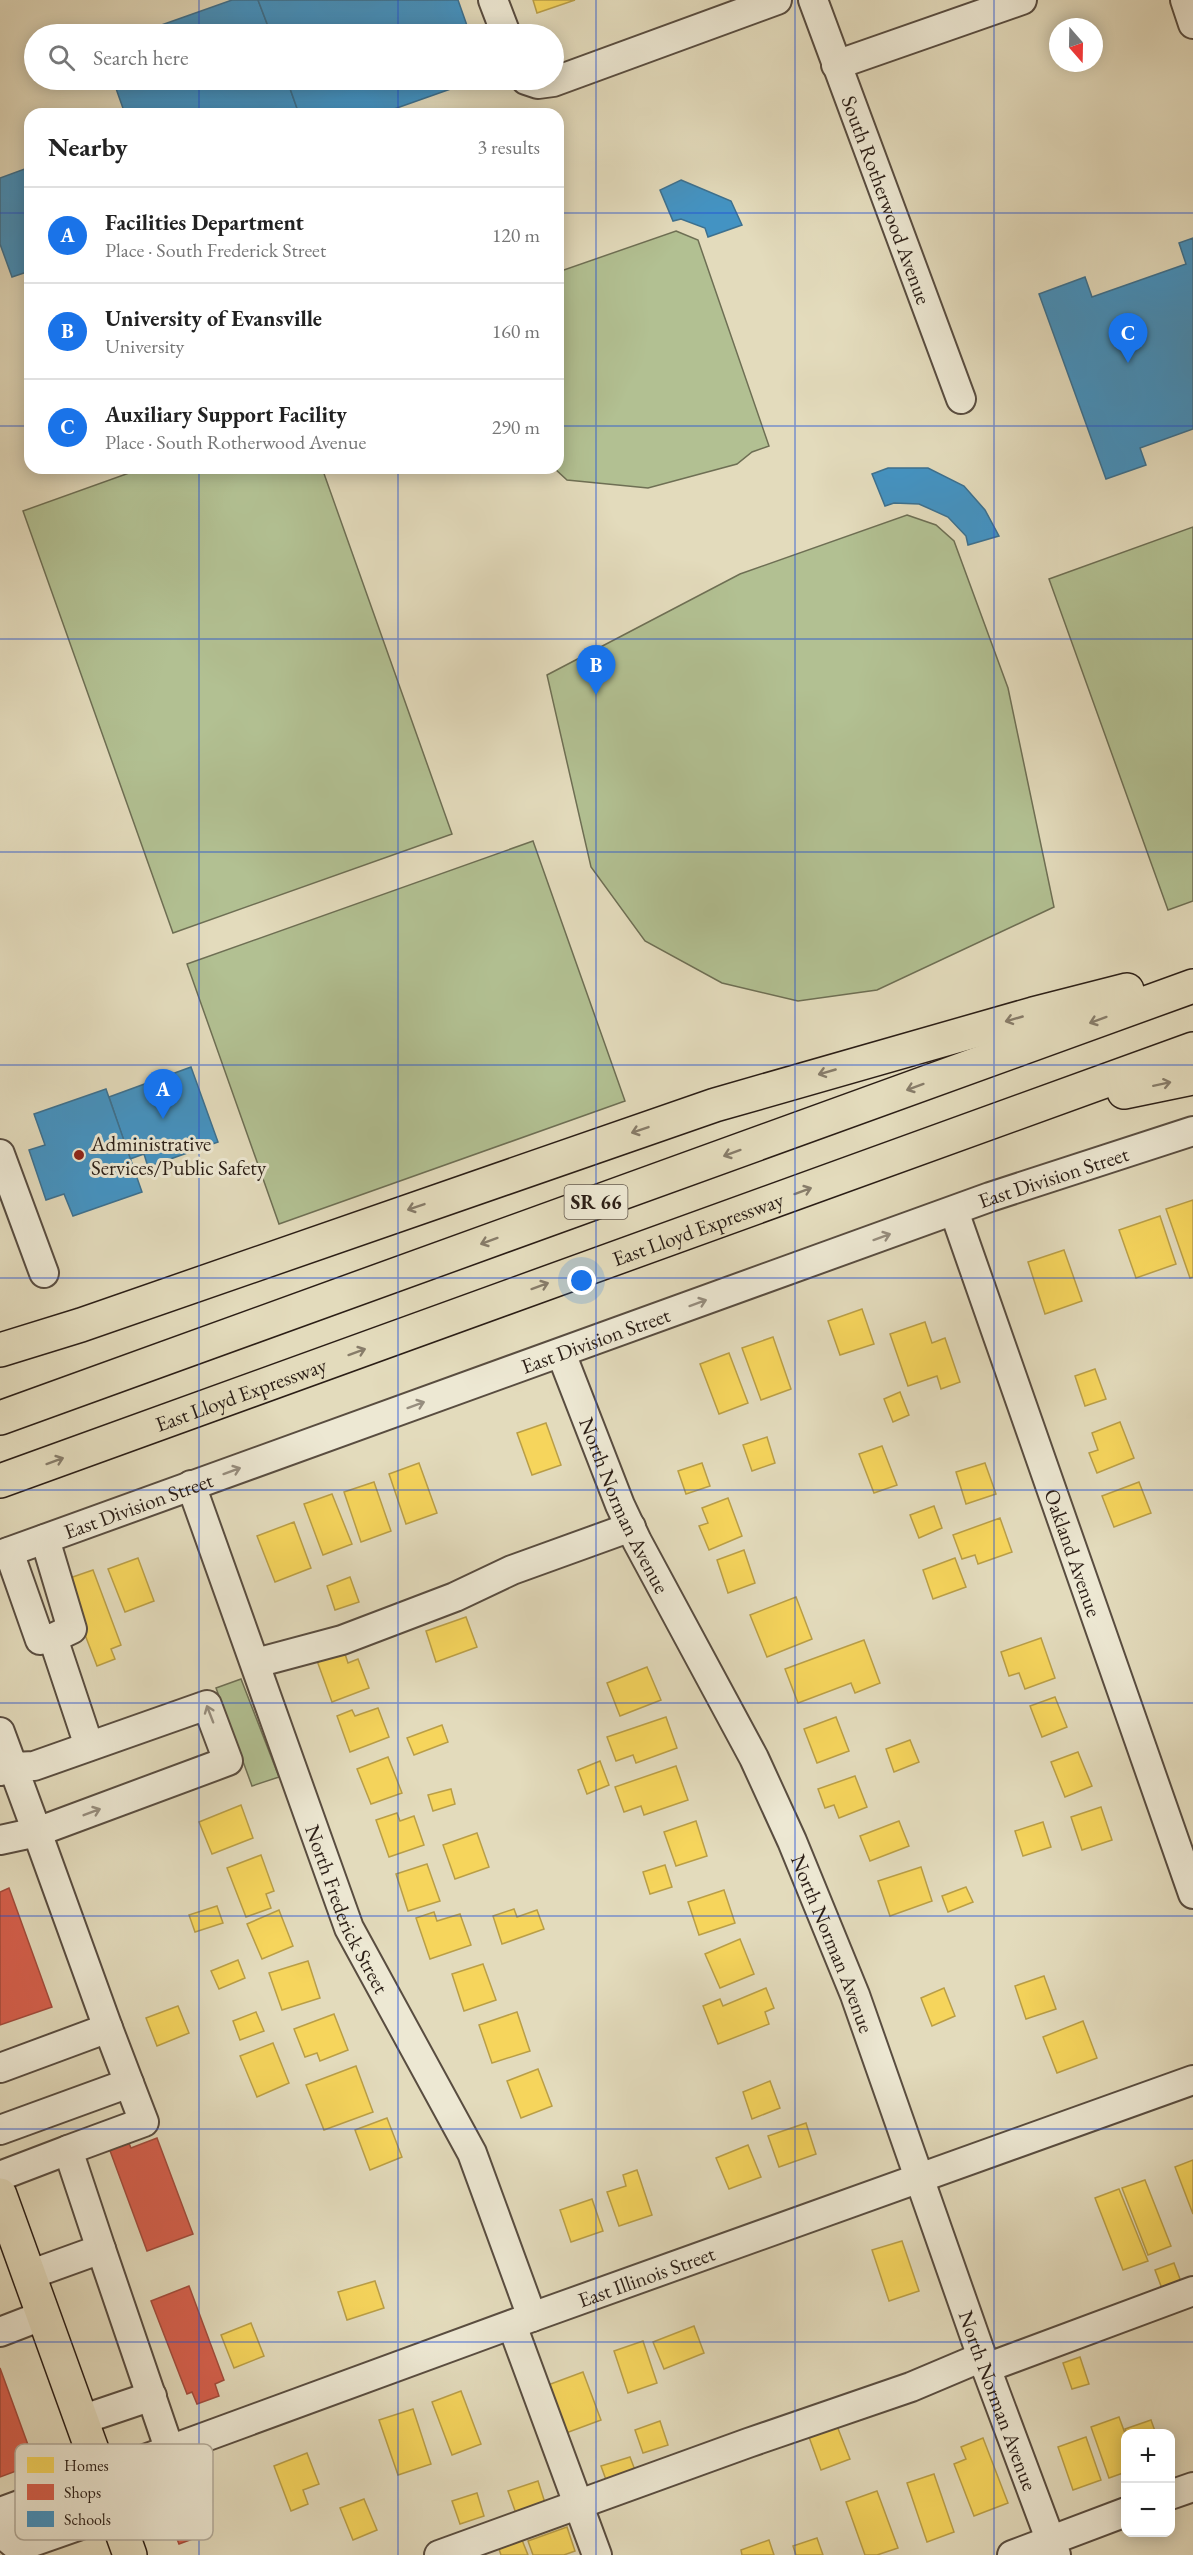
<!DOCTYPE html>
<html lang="en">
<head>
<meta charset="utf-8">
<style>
	:root { --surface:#fff; --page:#f6f6f6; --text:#222; --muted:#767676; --line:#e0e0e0; --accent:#1a73e8 }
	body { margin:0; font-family:"EB Garamond",serif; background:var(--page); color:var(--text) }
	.controls { position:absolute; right:18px; bottom:18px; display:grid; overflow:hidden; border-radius:12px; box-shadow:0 3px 15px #0003 }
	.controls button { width:54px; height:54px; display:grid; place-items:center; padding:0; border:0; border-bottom:2px solid var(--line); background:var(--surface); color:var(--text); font:30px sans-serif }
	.compass { position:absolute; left:1049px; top:18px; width:54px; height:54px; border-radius:50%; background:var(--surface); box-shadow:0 3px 15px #0003; rotate:160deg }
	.you { position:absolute; left:582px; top:1281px; width:21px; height:21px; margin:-15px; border:4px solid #fff; border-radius:50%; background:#1a73e8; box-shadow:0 0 0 9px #1a73e833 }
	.badge { display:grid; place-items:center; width:39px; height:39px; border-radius:50%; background:var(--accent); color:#fff; font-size:20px; font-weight:700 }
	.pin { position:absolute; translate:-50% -50px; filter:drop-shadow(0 2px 3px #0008) }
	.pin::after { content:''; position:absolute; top:32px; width:21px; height:18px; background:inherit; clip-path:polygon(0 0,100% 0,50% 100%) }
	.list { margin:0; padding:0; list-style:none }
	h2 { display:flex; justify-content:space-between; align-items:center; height:78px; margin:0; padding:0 24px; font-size:26px }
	h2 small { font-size:20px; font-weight:400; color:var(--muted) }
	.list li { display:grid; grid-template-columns:39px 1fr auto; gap:18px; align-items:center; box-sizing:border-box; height:96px; padding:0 24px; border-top:2px solid var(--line) }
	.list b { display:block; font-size:22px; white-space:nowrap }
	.list p { margin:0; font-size:20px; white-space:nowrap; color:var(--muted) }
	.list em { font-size:20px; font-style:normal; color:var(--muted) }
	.icon { flex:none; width:33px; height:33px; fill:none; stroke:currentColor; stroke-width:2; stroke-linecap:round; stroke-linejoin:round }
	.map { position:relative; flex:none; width:1193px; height:2555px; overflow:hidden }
	.search { position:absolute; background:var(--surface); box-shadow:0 3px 15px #0003; left:24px; top:24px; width:540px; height:66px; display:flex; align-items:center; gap:15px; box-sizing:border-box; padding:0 21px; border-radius:33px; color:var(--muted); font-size:22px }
	.panel { position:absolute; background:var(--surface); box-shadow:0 3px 15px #0003; left:24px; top:108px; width:540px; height:366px; border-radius:18px }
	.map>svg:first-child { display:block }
</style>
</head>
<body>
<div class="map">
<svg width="1193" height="2555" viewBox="0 0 1193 2555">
	<rect width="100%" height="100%" fill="#e3dbbc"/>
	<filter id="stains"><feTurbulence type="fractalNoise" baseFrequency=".00333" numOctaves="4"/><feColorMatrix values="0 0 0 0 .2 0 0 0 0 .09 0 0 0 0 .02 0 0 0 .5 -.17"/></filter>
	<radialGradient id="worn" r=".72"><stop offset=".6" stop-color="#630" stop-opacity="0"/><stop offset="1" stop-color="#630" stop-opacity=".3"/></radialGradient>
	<g fill="#b2c092" stroke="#6e6f54" stroke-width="1.5">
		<path d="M676,231l22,9 71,206 -17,6 -15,12 -89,24 -81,-8 -13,-12h4v-196z"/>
		<path d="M143,468h179l130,366 -279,99 -150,-422z"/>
		<path d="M907,515l29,10 18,16 54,147 46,219 -177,83 -79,11 -76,-18 -77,-42 -54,-74 -44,-192 193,-101z"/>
		<path d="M1193,527v374l-25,9 -119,-331z"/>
		<path d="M533,841l92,260 -346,123 -92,-260z"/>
		<path d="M241,1679l38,98 -27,9 -36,-98z"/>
	</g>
	<g fill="#f6d55c" stroke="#b99e47" stroke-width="1.5">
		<path d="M533,0h42l-38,13z"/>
		<path d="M1193,1200v77l-3,1 -24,-69z"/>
		<path d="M1160,1216l16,48 -40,14 -17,-48z"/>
		<path d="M1064,1250l18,51 -37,13 -17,-52z"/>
		<path d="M862,1309l12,35 -34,11 -12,-34z"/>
		<path d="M925,1322l7,21 13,-5 15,44 -19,7 -4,-13 -29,10 -18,-52z"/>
		<path d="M773,1337l18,52 -30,11 -19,-52z"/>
		<path d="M729,1353l19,50 -29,11 -19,-50z"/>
		<path d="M1095,1369l11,30 -21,7 -10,-30z"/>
		<path d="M900,1392l9,23 -16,7 -9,-23z"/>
		<path d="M1120,1422l14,36 -37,15 -8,-20 9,-3 -6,-17z"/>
		<path d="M546,1423l15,42 -29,10 -15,-42z"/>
		<path d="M767,1437l8,26 -23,8 -9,-26z"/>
		<path d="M882,1446l15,39 -23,8 -15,-39z"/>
		<path d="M419,1463l18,50 -31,11 -17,-50z"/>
		<path d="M702,1463l8,23 -24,8 -8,-23z"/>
		<path d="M985,1463l11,31 -30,10 -10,-32z"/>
		<path d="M374,1482l17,49 -30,11 -17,-50z"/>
		<path d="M1139,1482l12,31 -37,14 -12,-31z"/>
		<path d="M332,1494l20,50 -29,11 -19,-51z"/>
		<path d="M728,1498l14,38 -33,14 -10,-24 9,-3 -6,-15z"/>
		<path d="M934,1506l8,22 -23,10 -9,-23z"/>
		<path d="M1000,1518l12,34 -34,12 -3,-9 -13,4 -9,-24z"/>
		<path d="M294,1522l17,46 -36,14 -18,-46z"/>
		<path d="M744,1550l11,33 -27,10 -11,-33z"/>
		<path d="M138,1558l16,43 -29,11 -17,-43z"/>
		<path d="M955,1558l11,29 -33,12 -10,-29z"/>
		<path d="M93,1570l28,75 -10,4 4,10 -18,7 -33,-86z"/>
		<path d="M350,1577l9,25 -24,8 -8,-24z"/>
		<path d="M796,1597l16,42 -45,18 -17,-42z"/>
		<path d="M466,1617l11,30 -41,15 -10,-31z"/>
		<path d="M1041,1638l14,40 -30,11 -6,-16 -10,3 -8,-24z"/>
		<path d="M864,1640l16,43 -25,10 -4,-10 -53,20 -13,-34z"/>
		<path d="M343,1648l5,15 10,-4 11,29 -37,14 -16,-44z"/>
		<path d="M647,1667l14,33 -41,16 -13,-33z"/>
		<path d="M1055,1697l12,30 -25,10 -12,-31z"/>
		<path d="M378,1708l11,29 -39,15 -13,-36 15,-6 3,6z"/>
		<path d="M666,1717l11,31 -41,15 -3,-8 -17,6 -9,-24z"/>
		<path d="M836,1717l13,34 -32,12 -13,-34z"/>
		<path d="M442,1725l6,17 -34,13 -7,-17z"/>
		<path d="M910,1740l9,22 -25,10 -8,-23z"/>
		<path d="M1078,1752l14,34 -27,11 -14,-35z"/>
		<path d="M388,1757l14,36 -31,11 -14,-35z"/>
		<path d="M600,1761l9,24 -22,9 -9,-24z"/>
		<path d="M676,1766l12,34 -44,15 -3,-9 -17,6 -9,-25z"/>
		<path d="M855,1776l12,31 -28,11 -5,-13 -9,3 -7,-19z"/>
		<path d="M451,1789l4,15 -22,7 -5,-16z"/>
		<path d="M241,1805l12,33 -41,16 -13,-32z"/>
		<path d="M1101,1807l11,33 -30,10 -11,-33z"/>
		<path d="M397,1813l3,8 14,-5 10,29 -35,12 -13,-37z"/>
		<path d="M696,1821l11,35 -31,10 -12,-34z"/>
		<path d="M899,1821l10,25 -39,15 -10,-25z"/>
		<path d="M1043,1822l8,25 -28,9 -8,-25z"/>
		<path d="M477,1833l12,34 -34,12 -12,-34z"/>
		<path d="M261,1855l13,36 -8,3 5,14 -25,9 -19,-49z"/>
		<path d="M427,1864l13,37 -32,10 -12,-37z"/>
		<path d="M665,1865l7,22 -22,7 -7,-22z"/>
		<path d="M921,1867l11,34 -42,15 -12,-35z"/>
		<path d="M966,1887l7,15 -25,10 -6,-16z"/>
		<path d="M724,1890l11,33 -36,12 -11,-33z"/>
		<path d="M217,1906l6,17 -28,9 -6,-17z"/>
		<path d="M514,1909l3,8 20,-7 7,19 -42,15 -9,-28z"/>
		<path d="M279,1910l14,36 -31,13 -15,-35z"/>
		<path d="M434,1912l3,9 23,-7 11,31 -41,14 -14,-41z"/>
		<path d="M740,1939l14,35 -34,14 -15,-34z"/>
		<path d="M238,1960l7,18 -26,11 -8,-18z"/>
		<path d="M308,1961l12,37 -38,12 -13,-37z"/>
		<path d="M483,1964l13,36 -32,11 -12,-37z"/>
		<path d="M1044,1976l12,33 -30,10 -11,-33z"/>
		<path d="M766,1988l8,20 -9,4 4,12 -51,20 -15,-38 17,-7 3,7z"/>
		<path d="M944,1988l11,28 -23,10 -11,-28z"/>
		<path d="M178,2006l11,27 -32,13 -11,-28z"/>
		<path d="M256,2012l8,19 -24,9 -7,-19z"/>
		<path d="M517,2012l13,39 -38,12 -13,-38z"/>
		<path d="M334,2014l14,36 -28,11 -3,-8 -12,4 -11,-28z"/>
		<path d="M1083,2021l14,37 -40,15 -14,-36z"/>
		<path d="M273,2043l16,40 -32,14 -17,-41z"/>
		<path d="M356,2066l17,46 -49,18 -18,-45z"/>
		<path d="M538,2069l14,37 -31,12 -14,-37z"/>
		<path d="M770,2081l10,27 -28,11 -9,-27z"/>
		<path d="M387,2118l15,39 -32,13 -15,-40z"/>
		<path d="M806,2123l10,31 -37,13 -11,-31z"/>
		<path d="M748,2145l13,32 -32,12 -13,-31z"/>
		<path d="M1193,2160v54l-18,-47z"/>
		<path d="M637,2170l15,45 -33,11 -12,-34 19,-6 -3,-11z"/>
		<path d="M1145,2180l26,66 -23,9 -26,-67z"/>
		<path d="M1119,2189l29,72 -25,9 -28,-72z"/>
		<path d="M592,2199l11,32 -32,11 -11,-32z"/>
		<path d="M902,2241l17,50 -30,10 -17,-51z"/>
		<path d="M1174,2263l9,24 -19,7 -9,-24z"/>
		<path d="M375,2281l9,27 -37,12 -9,-28z"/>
		<path d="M251,2323l13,33 -30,12 -13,-33z"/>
		<path d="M694,2326l10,27 -40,16 -11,-27z"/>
		<path d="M643,2341l14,42 -29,10 -14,-42z"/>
		<path d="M1080,2357l9,27 -17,5 -9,-26z"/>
		<path d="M583,2372l18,48 -35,13 -18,-48z"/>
		<path d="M461,2391l20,53 -29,11 -20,-53z"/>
		<path d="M413,2409l18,55 -33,11 -19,-55z"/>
		<path d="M1119,2417l7,19v36l-17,6 -18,-51z"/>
		<path d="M1151,2420l5,14h-29l-2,-5z"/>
		<path d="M660,2421l8,24 -25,8 -8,-23z"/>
		<path d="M837,2426l13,33 -29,11 -12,-33z"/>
		<path d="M1086,2437l15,43 -28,10 -15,-43z"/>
		<path d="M983,2438l25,65 -34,13 -20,-52 12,-5 -5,-12z"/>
		<path d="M307,2453l12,31 -16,6 5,14 -17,7 -17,-45z"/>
		<path d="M630,2457l8,21 -29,10 -8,-22z"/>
		<path d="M934,2474l20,58 -27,10 -20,-59z"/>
		<path d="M538,2481l9,28 -29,10 -10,-28z"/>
		<path d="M877,2491l21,57 -21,7h-12l-19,-53z"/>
		<path d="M477,2493l7,23 -24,8 -8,-23z"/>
		<path d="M364,2499l13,31 -24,10 -13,-32z"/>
		<path d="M567,2527l8,24 -11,4h-31l-5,-14z"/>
		<path d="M817,2538l6,17h-27l-3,-9z"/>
		<path d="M522,2540l6,15h-27l-2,-6z"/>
		<path d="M769,2540l5,15h-32l-1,-5z"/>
	</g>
	<g fill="#d6604d" stroke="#a34c3c" stroke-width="1.5">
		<path d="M9,1888l43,119 -52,18v-133z"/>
		<path d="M157,2138l36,96 -46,17 -38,-103 19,-7 3,7z"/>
		<path d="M189,2286l35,94 -9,4 4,12 -22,8 -5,-12 -5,2 -36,-93z"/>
		<path d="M0,2368l35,96 -35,13z"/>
		<path d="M191,2487l18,46 -30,11 -18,-45z"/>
	</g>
	<g fill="#4393c3" stroke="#3c708f" stroke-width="1.5">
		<path d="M232,0h26l13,34h-135z"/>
		<path d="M258,0h200l12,34h-199z"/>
		<path d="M113,80h174l12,34h-174z"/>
		<path d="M287,80h189l-96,34h-81z"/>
		<path d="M30,167v104l-18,6 -12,-33v-66z"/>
		<path d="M681,180l50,21 11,24 -34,12 -3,-9 -24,-9 -8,2 -13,-31z"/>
		<path d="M1193,238v191l-53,19 6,17 -40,14 -67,-185 46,-17 7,20 94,-33 -7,-21z"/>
		<path d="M888,468h40l36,18 21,24 14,26 -31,9 -2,-9 -18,-19 -29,-13 -25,-1 -9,3 -13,-32z"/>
		<path d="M191,1067l27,75 -70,25 -4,-13 -14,5 -21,-62z"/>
		<path d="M106,1089l36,103 -69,24 -9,-22 -18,6 -17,-50 16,-5 -11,-31z"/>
	</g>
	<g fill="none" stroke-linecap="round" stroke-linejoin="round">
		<defs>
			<g id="minor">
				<path d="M493,0l13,34"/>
				<path id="s1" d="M813,0l148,399"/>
				<path d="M1185,0l8,24"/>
				<path d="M836,65l186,-65"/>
				<path d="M526,80l12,4 15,-2 224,-82"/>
				<path d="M0,1154l44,119"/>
				<path id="s2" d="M954,1211l239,683"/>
				<path id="s3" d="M561,1353l59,152 17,36 117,217 38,83 63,154 127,362 74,198"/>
				<path id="s4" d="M191,1485l158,443 123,225 60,164"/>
				<path d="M9,1552l31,88 13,-2 19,-9 -27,-90"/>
				<path id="s5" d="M0,1555l990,-358 203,-66"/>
				<path d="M53,1638l36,108"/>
				<path d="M256,1663l86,-23 113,-43 57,-27 119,-43"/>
				<path d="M0,1732l37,100 191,-71 -21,-56 -173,61 -20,1 -14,4"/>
				<path d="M0,1840l37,-8 71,196 -108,40"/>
				<path d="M108,2028l21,55"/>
				<path d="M0,2130l129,-47 15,39 -76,28 33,99 -72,26"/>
				<path d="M0,2176l68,-26"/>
				<path d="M101,2249l69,202"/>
				<path d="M512,2325l85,230"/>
				<path d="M0,2332l44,-17"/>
				<path d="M986,2368l207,-77"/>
				<path d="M81,2420l71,-24"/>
				<path d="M1170,2495l23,-8"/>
				<path id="s6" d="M0,2530l3,-19 529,-194 661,-237"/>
				<path d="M0,2532l18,15 97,-34"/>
				<path d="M439,2555l309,-112 163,-56 71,-30"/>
				<path d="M1012,2555l114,-43"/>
			</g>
			<path id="major" d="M0,2195l130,360"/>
			<g id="highway">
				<path d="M1124,1092l69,-14"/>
				<path d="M0,1350l81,-25 634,-220 318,-91 94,-24"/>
				<path d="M0,1418l1193,-432"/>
				<path id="s7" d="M0,1481l1193,-432"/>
			</g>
		</defs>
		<use href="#minor" stroke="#594d40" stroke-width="32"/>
		<use href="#major" stroke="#2b1e16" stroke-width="36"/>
		<use href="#highway" stroke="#2b1e16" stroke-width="36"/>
		<use href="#minor" stroke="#ede8d3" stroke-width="28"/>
		<use href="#major" stroke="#e3dbbc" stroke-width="33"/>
		<use href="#highway" stroke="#e3dbbc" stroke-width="33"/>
	</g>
	<defs><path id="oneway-shaft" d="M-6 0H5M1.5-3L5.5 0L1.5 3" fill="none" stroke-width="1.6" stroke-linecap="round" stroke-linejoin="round" transform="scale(1.5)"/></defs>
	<g stroke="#877c69">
		<use href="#oneway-shaft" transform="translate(1014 1019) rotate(164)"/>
		<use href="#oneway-shaft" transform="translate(1098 1020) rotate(160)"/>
		<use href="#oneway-shaft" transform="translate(827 1072) rotate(164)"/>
		<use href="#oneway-shaft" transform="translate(1162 1084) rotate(-12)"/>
		<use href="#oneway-shaft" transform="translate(915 1087) rotate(160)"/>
		<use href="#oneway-shaft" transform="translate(640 1130) rotate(161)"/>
		<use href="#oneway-shaft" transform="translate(732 1153) rotate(160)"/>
		<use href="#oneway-shaft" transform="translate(803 1191) rotate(-20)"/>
		<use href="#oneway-shaft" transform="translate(416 1207) rotate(161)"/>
		<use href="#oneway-shaft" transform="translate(489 1241) rotate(160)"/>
		<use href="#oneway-shaft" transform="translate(540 1286) rotate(-20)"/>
		<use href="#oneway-shaft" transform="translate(357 1352) rotate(-20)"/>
		<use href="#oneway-shaft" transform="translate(55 1461) rotate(-20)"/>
	</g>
	<g stroke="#968d7e">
		<use href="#oneway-shaft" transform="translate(882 1237) rotate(-20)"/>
		<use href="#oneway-shaft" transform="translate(698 1303) rotate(-20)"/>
		<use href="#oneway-shaft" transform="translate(416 1405) rotate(-20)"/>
		<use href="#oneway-shaft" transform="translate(232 1471) rotate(-20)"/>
		<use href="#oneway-shaft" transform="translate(210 1714) rotate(-111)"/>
		<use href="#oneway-shaft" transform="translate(92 1812) rotate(-21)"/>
	</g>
	<path fill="none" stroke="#1d4ed8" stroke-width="1.5" stroke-opacity="0.55" d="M199,0v34M398,0v34M596,0v2555M795,0v2555M994,0v2555M199,80v34M398,80v34M0,213h30M558,213h635M0,426h30M558,426h635M199,468v2087M398,468v2087M0,639h1193M0,852h1193M0,1065h1193M0,1278h1193M0,1490h1193M0,1703h1193M0,1916h1193M0,2129h1193M0,2342h1193"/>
	<circle fill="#8f2418" stroke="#ede8d3" stroke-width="2" cx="79" cy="1155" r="6"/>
	<g text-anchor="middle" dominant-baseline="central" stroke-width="6" stroke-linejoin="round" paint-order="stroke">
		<rect fill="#ede8d3" stroke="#655b4f" stroke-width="1.5" x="564.5" y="1185" width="63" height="34" rx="4.5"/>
		<g font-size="20" font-weight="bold" fill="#2b1e16">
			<text x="596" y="1202">SR 66</text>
		</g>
		<g font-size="21" fill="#2b1e16" stroke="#ede8d3">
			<text stroke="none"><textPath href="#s1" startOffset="213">South Rotherwood Avenue</textPath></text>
			<text stroke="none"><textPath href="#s5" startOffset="1119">East Division Street</textPath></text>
			<text stroke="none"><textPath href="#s7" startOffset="742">East Lloyd Expressway</textPath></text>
			<text stroke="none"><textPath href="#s5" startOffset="633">East Division Street</textPath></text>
			<text stroke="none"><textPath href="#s7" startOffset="256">East Lloyd Expressway</textPath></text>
			<text stroke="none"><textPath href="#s3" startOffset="165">North Norman Avenue</textPath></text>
			<text stroke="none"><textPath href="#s5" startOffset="147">East Division Street</textPath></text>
			<text stroke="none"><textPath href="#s2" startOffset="362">Oakland Avenue</textPath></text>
			<text stroke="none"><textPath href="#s4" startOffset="452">North Frederick Street</textPath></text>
			<text stroke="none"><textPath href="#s3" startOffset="651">North Norman Avenue</textPath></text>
			<text stroke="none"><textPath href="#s6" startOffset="704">East Illinois Street</textPath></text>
			<text stroke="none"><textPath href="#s3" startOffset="1137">North Norman Avenue</textPath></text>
		</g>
		<g font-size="21" fill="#2b1e16" stroke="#ede8d3" text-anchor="start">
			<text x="91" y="1143">Administrative<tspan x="91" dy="24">Services/Public Safety</tspan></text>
		</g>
	</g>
	<rect x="15" y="2444" width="198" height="96" rx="9" fill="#ede8d3" stroke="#b3ab9a" stroke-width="1.5"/>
	<rect x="27" y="2457" width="27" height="16" fill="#f6d55c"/>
	<rect x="27" y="2484" width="27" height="16" fill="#d6604d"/>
	<rect x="27" y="2511" width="27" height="16" fill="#4393c3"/>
	<g font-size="16" fill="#2b1e16">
		<text x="64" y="2471">Homes</text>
		<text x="64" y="2498">Shops</text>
		<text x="64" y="2525">Schools</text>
	</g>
	<rect width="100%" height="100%" filter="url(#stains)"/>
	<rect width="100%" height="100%" fill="url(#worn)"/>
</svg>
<div class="controls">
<button>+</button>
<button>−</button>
</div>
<svg class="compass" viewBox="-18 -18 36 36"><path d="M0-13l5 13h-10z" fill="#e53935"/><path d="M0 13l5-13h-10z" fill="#767676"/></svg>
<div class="you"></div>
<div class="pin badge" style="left:163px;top:1119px">A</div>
<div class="pin badge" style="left:596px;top:695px">B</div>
<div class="pin badge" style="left:1128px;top:363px">C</div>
<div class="search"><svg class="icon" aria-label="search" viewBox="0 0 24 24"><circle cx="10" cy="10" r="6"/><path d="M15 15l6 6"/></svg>Search here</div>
<section class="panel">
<h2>Nearby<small>3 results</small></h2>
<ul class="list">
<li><span class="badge">A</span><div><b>Facilities Department</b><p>Place · South Frederick Street</p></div><em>120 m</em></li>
<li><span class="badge">B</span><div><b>University of Evansville</b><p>University</p></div><em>160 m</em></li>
<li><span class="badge">C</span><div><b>Auxiliary Support Facility</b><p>Place · South Rotherwood Avenue</p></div><em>290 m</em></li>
</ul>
</section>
</div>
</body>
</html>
